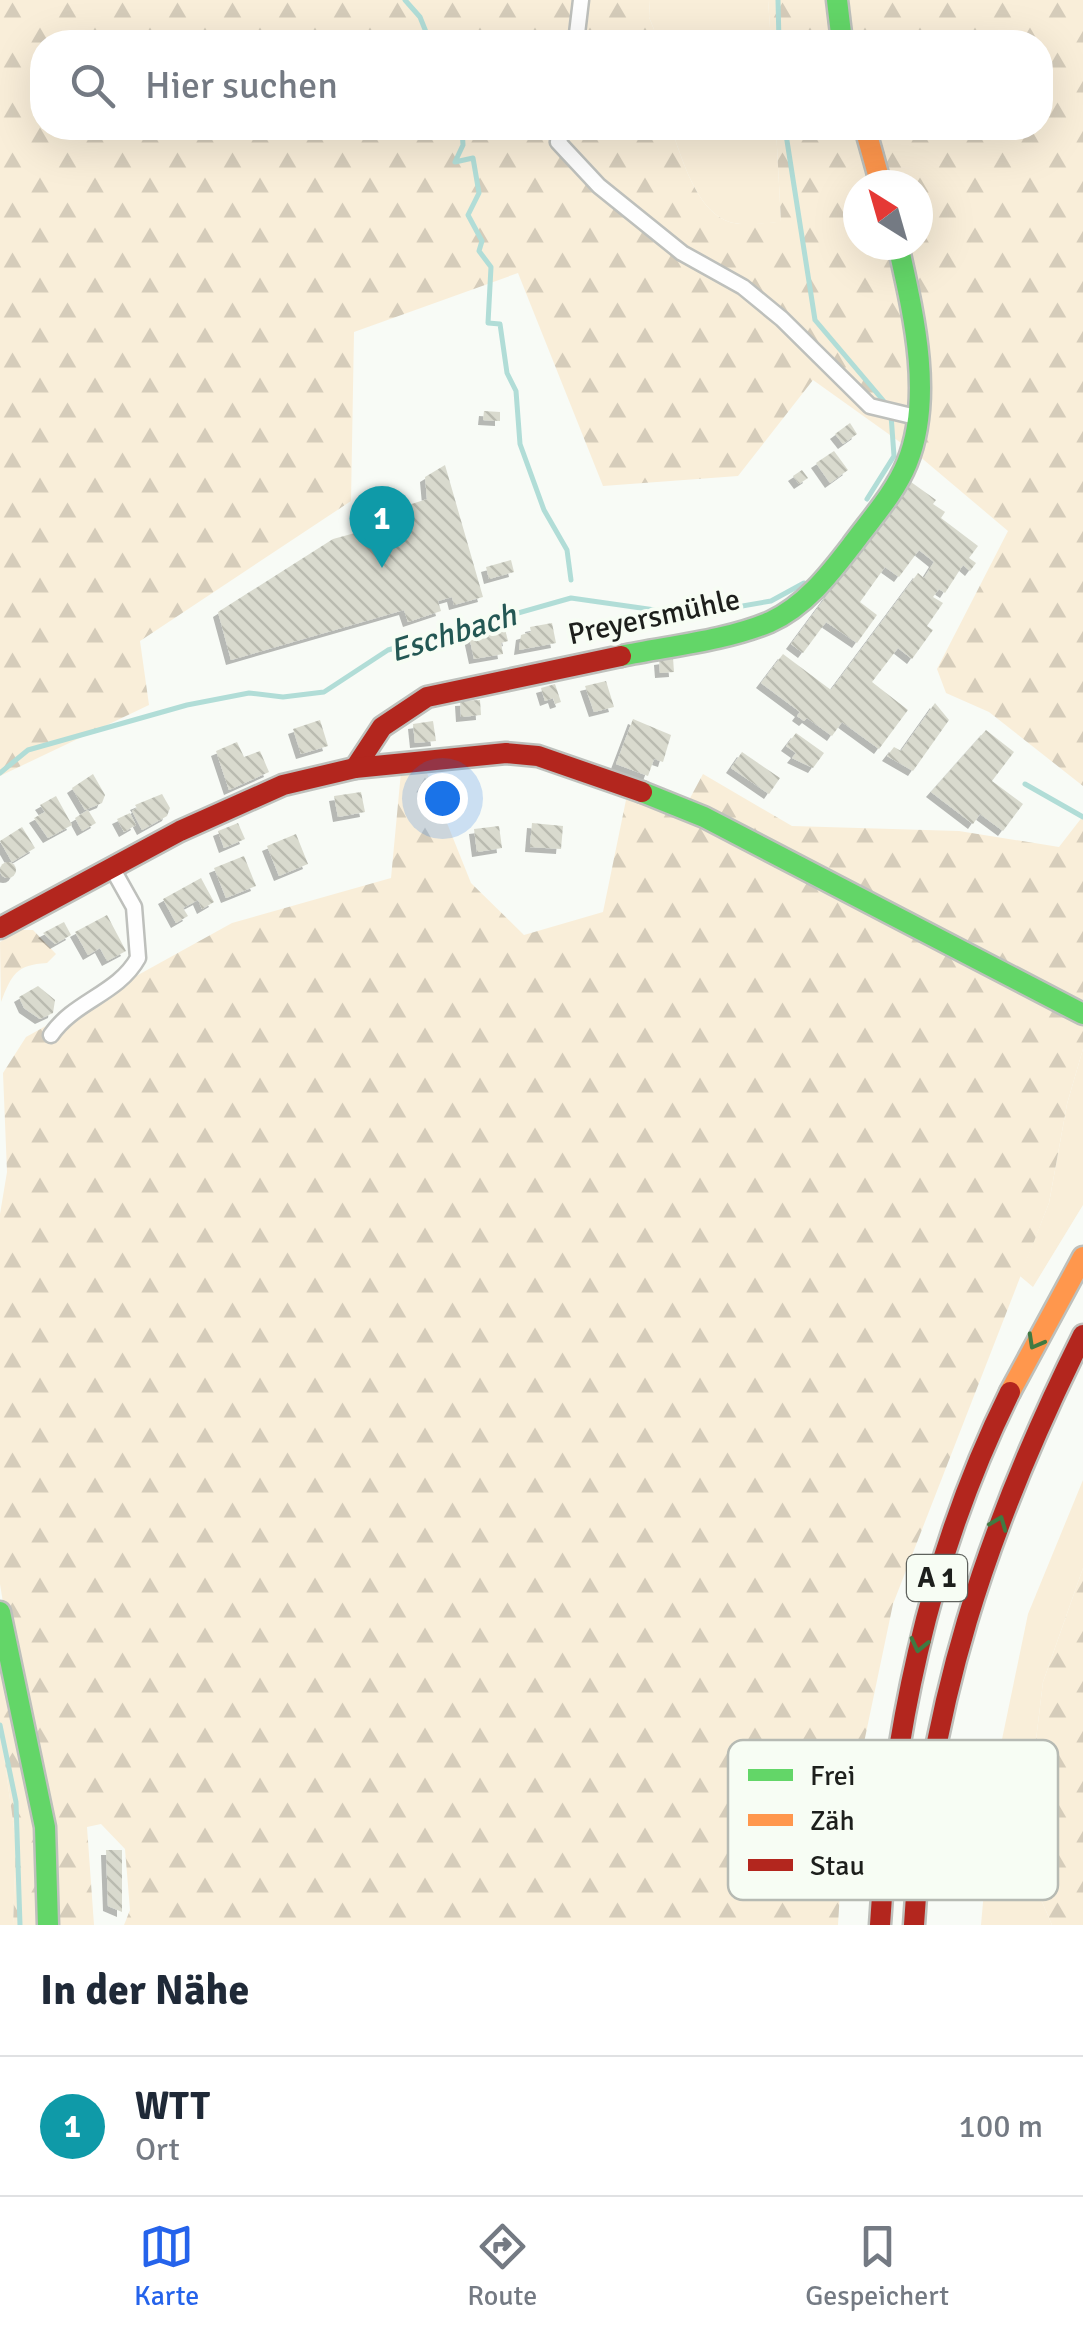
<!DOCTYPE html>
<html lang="de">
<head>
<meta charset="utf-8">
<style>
	:root { --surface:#fff; --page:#f2f2f3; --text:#1f2937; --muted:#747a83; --line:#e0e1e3; --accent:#2563eb }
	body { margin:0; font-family:Signika,sans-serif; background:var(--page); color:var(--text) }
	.compass { position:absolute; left:843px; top:170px; width:90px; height:90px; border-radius:50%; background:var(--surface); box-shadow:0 10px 40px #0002; rotate:323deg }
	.you { position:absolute; left:442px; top:798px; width:35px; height:35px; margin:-25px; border:8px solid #fff; border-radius:50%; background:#1a73e8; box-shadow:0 0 0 15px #1a73e833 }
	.badge { display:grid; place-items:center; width:65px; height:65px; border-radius:50%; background:var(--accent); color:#fff; font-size:32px; font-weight:700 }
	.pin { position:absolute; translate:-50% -82px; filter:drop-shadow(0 2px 5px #0008) }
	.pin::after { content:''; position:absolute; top:52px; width:35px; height:30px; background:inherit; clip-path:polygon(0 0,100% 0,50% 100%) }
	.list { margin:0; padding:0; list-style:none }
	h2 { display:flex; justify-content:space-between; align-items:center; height:130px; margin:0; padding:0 40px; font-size:42px }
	h2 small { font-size:32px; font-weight:400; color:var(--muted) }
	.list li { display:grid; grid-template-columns:65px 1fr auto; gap:30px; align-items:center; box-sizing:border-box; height:140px; padding:0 40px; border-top:2px solid var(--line) }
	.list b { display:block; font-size:38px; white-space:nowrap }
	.list p { margin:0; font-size:32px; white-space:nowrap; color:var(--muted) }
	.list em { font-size:32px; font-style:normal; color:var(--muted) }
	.icon { flex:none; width:55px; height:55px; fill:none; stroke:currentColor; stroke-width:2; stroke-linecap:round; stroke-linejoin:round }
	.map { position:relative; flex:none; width:1083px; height:1925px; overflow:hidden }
	.search { position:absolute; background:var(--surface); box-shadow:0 10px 40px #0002; left:30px; right:30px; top:30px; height:110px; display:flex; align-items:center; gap:25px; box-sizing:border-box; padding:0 35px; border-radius:40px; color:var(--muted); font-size:38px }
	.sheet { height:270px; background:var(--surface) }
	nav { display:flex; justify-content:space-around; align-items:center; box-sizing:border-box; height:140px; border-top:2px solid var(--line); background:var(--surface); font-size:28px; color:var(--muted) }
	nav a { display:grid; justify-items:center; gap:5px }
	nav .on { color:var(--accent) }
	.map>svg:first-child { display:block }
</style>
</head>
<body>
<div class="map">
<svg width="1083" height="1925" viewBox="0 0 1083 1925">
	<defs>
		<pattern id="forest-firs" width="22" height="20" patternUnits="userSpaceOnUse" patternTransform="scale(2.5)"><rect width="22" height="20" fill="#f9eed9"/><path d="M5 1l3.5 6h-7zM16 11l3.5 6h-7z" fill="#d5ccba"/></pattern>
		<pattern id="building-back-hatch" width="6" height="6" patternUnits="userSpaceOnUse" patternTransform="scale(2.5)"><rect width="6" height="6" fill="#d9dace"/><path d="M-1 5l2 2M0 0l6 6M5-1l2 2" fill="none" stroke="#babbb0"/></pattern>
		<filter id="shadow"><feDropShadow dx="-5" dy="5" stdDeviation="0" flood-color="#0004"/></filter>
	</defs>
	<rect width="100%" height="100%" fill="#f8fbf6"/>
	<g fill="#f9eed9">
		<path d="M650,0h118l3,42h-112l-10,-25z"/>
		<path d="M671,128h105l5,94c-14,1 -33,4 -47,1 -37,-7 -52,-66 -63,-95z"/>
		<path d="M1083,1049v156l-50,82 -13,-11 29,-73 18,-99z"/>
		<path d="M1083,1480v88l-40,114 -21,173 30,70h-71l13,-147 34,-164z"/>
		<path d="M0,1727l16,116 -3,82h-13z"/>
	</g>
	<g fill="url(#forest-firs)">
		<path d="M0,0h650l-1,17 10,25h-617v86h629c11,29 26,88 63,95 14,3 33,-1 47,-1l-5,-94h81l16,57h-15v60h32c17,65 24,133 14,200l-91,-65 -75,96 -135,10 -85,-213 -164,59 -3,169 -211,140 9,64 -149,71z"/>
		<path d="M768,0h61l5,42h-63z"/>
		<path d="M845,0h238v786l-94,-74 -43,-19 -9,-24 71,-138 -90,-76 -13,-210h13v-60h-29l-16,-57h167v-86h-190z"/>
		<path d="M425,768l46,115 53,52 79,-23 23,-112 38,5 419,218v26l-16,55 -18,99 -156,401 -50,239 -5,82h-714l6,-15 -5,-61 -24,-25 -14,3 7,98h-39l-55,-341v-370l7,-42 -4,-99 23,-36 206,-114 159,-45 10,-106z"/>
		<path d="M703,774l89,52 167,5 100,16 24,-31v188l-394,-204z"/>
		<path d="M21,930h12l23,24 -9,9c-31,2 -35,11 -46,39l-1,-60z"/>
		<path d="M1083,1568v357h-31l-30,-70 21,-173z"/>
		<path d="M0,1648l39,186 2,91h-28l3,-82 -16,-116z"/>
	</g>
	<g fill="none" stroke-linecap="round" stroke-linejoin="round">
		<g stroke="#b1ddd7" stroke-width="5">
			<path d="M405,0l15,17 10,25"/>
			<path d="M778,0l1,42"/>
			<path d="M462,128l1,17 -8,17 18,-4 6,35 -11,22 14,26 -3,10 12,16 -3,56 12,1 7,49 9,18 4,53 24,66 23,40 4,30"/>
			<path d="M785,128l30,192 72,85"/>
			<path d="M867,499l27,-43 -3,-41"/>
			<path d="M0,773l28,-23 159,-45 62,-12 34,4 41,-5 64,-42 183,-52 119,17 81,-14 33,-18"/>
			<path d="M1025,784l58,33"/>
			<path d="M0,1725l16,77 4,123"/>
		</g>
	</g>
	<g fill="url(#building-back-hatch)" filter="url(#shadow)">
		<path d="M484,411l16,1v9l-17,-1z"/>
		<path d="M850,423l7,11 -14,10 -8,-10z"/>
		<path d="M834,451l14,19 -18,13 -14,-20z"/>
		<path d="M445,465l38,132 -29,8 -2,-8 -14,4 3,10 -33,11 -4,-12 -173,50 -13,-48 115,-73 55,-15 -4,-11 43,-14 -2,-22z"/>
		<path d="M802,470l6,8 -9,6 -6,-8z"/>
		<path d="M911,482l25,18 -3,4 12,8 -4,6 37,28 -9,12 7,5 -6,8 -7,-6 -18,28 -6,-4 -6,8 10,6 -16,23 6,4 -21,29 -14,-11 -26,34 36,28 -29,39 -37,-27 -10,14 -25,-18 -3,3 -7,-5 3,-4 -39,-29 22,-29 48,36 87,-117 6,5 10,-16 -15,-12 -20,27 -14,-10 -25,35 17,13 -20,28 -31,-21 -23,31 -12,-9z"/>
		<path d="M511,560l3,12 -25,7 -3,-12z"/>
		<path d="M552,623l4,20 -37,7 2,-15 10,-3 -1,-5z"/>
		<path d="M505,629l3,12 -7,2 2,11 -29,5 -5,-23z"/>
		<path d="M673,658l1,14 -14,1 -1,-13z"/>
		<path d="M606,681l8,26 -20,5 -9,-26z"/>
		<path d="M555,684l6,18 -6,2 -2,-6 -8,3 -4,-13z"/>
		<path d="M480,700l1,15 -20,2 -1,-16z"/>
		<path d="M935,703l14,17 -36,51 -26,-15 7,-9 7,4z"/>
		<path d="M633,719l38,16 -8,27 -9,-3 -6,17 -32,-12z"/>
		<path d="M320,720l8,26 -27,8 -8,-25z"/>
		<path d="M433,721l3,20 -21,2 -2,-19z"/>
		<path d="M986,730l28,22 -22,29 31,23 -20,27 -23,-17 -7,10 -42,-32z"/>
		<path d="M796,733l28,20 -11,15 -21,-10 4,-5 -10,-7z"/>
		<path d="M237,742l7,15 16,-6 9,21 -40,18 -13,-39z"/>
		<path d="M742,752l38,26 -11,16 -38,-26z"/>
		<path d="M93,774l12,21 -3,8 -17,7 -13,-22z"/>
		<path d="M361,792l4,20 -27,5 -4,-21z"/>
		<path d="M162,794l8,14 -3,8 -25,14 -10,-19 5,-3 -2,-3z"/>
		<path d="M56,796l16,29 -24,13 -14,-20 11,-6 -5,-7z"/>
		<path d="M88,810l8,13 -14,8 -7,-13z"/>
		<path d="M130,813l6,12 -12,7 -7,-13z"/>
		<path d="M238,823l7,16 -21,9 -6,-17z"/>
		<path d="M532,823l31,3 -2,23 -31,-2z"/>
		<path d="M499,826l3,22 -25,4 -3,-23z"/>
		<path d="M22,827l13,21 -23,14 -12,-21z"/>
		<path d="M296,834l12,30 -29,12 -12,-30z"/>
		<path d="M244,856l12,30 -30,12 -12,-30z"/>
		<circle cx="8" cy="870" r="8"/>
		<path d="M201,878l13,24 -12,7 -4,-9 -15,8 5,8 -12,7 -13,-24z"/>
		<path d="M107,915l19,36 -19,10 -7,-13 -12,7 -13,-23z"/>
		<path d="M64,922l7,13 -16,9 -12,-11z"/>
		<path d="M38,986l17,14 -2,13 -13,6 -16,-11 -5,-11z"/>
		<path d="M106,1850h16v62l-14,-6z"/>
	</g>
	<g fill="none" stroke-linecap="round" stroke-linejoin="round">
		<defs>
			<g id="street">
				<path d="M576,42l5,-42"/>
				<path d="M565,128l-7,14 41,44 83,67 61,34 39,32 88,87 46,11"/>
				<path d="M51,1035c23,-34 67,-41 87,-77l-4,-51 -23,-41"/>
			</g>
			<g id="fast">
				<path d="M837,0l5,42"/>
				<path d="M621,656c48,-10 104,-15 149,-34 35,-16 59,-47 82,-77 19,-26 43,-52 55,-82 27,-66 6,-151 -9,-218"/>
				<path d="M642,792l62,25 379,197"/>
				<path d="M0,1612l45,215 3,98"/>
			</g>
			<g id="slow">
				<path d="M865,128l16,57"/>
				<path d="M1010,1392l73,-135"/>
			</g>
			<g id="jam">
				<path d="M355,768l27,-41 45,-30 194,-41"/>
				<path d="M0,928l180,-97 103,-46 72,-17 151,-15 32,3 104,36"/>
				<path d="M880,1925c11,-185 47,-366 130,-533"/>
				<path d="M914,1925c12,-216 73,-398 169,-590"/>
			</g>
		</defs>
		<use href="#street" stroke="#bec0bc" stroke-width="19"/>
		<use href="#fast" stroke="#bec0bc" stroke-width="25"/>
		<use href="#slow" stroke="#bec0bc" stroke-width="25"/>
		<use href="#jam" stroke="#bec0bc" stroke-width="25"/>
		<use href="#street" stroke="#fefefe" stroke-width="14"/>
		<use href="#fast" stroke="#63d668" stroke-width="20"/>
		<use href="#slow" stroke="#ff974d" stroke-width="20"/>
		<use href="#jam" stroke="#b3261e" stroke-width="20"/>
	</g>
	<defs><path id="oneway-chevron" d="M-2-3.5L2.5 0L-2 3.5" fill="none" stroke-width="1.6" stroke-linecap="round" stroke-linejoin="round" transform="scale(2.5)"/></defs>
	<g stroke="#407a42">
		<use href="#oneway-chevron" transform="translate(1035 1342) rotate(119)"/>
		<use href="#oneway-chevron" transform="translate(999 1523) rotate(-69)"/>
		<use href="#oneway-chevron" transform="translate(919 1645) rotate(103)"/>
	</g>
	<g text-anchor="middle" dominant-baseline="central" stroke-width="8" stroke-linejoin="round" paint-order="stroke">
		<rect fill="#f7fdf4" stroke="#5e625d" stroke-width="2.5" x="907" y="1555" width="60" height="46" rx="8"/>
		<g font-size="28" font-weight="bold" fill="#1d1f1c">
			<text x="937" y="1578">A 1</text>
		</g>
		<g font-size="30" fill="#1d1f1c" stroke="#f7fdf4">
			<text transform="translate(654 617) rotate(-12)">Preyersmühle</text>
		</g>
		<g font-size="32" font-style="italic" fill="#245854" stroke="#f7fdf4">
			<text transform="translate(453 633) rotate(-17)">Eschbach</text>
		</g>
	</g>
	<rect x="728" y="1740" width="330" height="160" rx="15" fill="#f7fdf4" stroke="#b6bab3" stroke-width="2.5"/>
	<rect x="748" y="1769" width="45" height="12" fill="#63d668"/>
	<rect x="748" y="1814" width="45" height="12" fill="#ff974d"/>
	<rect x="748" y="1859" width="45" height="12" fill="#b3261e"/>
	<g font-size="28" fill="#1d1f1c">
		<text x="810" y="1785">Frei</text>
		<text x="810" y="1830">Zäh</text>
		<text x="810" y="1875">Stau</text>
	</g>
</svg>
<svg class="compass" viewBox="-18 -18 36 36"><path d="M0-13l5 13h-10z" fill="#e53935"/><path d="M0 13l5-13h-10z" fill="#747a83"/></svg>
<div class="you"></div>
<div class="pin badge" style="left:382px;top:568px;background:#0f9aa8">1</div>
<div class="search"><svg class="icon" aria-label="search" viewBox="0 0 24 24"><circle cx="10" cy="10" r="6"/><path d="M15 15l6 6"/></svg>Hier suchen</div>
</div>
<section class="sheet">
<h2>In der Nähe<small></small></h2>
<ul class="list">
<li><span class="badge" style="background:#0f9aa8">1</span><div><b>WTT</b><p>Ort</p></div><em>100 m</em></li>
</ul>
</section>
<nav>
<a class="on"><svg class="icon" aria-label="map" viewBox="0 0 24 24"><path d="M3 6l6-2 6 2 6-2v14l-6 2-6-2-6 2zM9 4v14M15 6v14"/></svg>Karte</a>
<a><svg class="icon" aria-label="directions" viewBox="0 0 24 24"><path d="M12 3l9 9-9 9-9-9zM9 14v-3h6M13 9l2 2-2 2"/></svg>Route</a>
<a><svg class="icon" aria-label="saved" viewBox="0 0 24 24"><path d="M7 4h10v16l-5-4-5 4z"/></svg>Gespeichert</a>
</nav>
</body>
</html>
